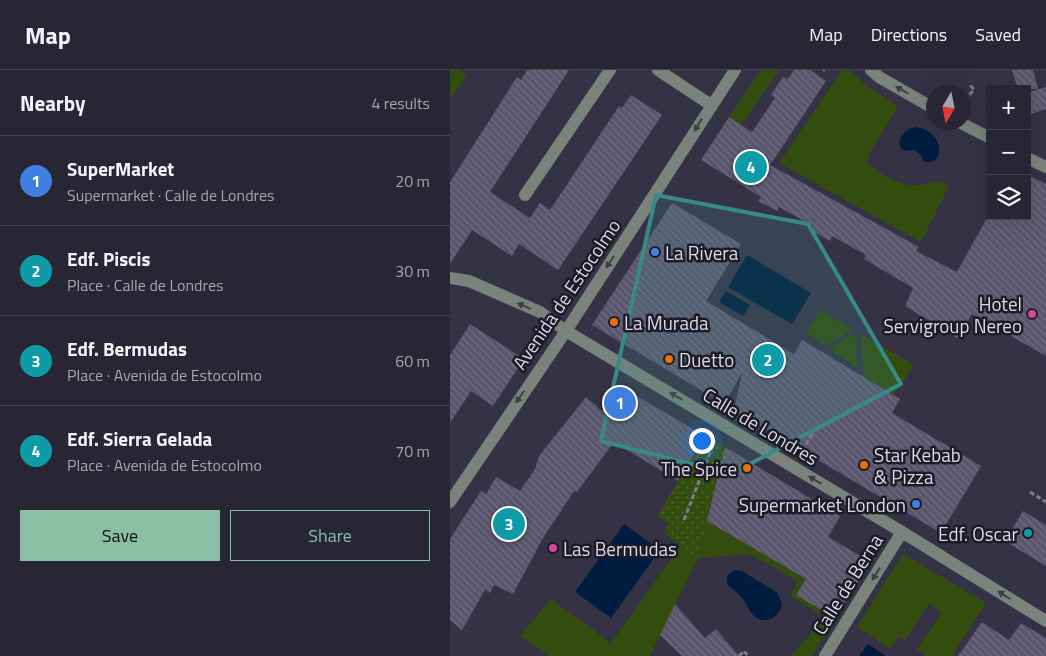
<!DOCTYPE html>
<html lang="en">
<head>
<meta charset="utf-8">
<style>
	:root { --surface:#282634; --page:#343240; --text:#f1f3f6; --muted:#a5a5ac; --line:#44434f; --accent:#8abfa5 }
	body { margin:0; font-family:"Titillium Web",sans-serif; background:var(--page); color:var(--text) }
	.controls { position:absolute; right:15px; top:15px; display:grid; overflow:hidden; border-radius:0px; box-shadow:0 5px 20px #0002 }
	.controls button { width:45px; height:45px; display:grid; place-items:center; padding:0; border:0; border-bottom:1px solid var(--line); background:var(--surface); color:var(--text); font:25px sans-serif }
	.compass { position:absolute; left:476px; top:15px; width:45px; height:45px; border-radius:50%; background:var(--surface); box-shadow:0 5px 20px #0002; rotate:190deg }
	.you { position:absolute; left:251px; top:370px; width:18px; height:18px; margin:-12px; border:4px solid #fff; border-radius:50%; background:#1a73e8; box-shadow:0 0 0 8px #1a73e833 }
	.badge { display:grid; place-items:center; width:32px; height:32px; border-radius:50%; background:var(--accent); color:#fff; font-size:16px; font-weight:700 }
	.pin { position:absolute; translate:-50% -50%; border:2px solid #fff; box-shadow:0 1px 5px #0006 }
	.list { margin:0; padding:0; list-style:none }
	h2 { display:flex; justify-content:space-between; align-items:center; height:65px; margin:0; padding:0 20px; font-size:21px }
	h2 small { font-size:16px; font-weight:400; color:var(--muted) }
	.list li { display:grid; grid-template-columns:32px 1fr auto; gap:15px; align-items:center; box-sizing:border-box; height:90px; padding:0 20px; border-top:1px solid var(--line) }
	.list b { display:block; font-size:19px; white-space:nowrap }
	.list p { margin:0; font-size:16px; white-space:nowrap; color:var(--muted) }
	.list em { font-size:16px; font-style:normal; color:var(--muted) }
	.actions { display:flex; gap:10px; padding:15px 20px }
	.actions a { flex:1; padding:11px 0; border:1px solid var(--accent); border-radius:0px; text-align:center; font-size:18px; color:var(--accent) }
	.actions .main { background:var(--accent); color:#111 }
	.icon { flex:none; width:28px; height:28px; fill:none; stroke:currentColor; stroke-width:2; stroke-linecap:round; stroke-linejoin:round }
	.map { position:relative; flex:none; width:596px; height:586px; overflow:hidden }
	header { display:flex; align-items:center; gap:30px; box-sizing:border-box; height:70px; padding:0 25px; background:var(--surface); border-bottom:1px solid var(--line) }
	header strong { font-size:24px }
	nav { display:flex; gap:28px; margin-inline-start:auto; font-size:18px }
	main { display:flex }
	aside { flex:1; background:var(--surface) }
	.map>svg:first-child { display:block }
</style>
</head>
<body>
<header>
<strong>Map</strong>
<nav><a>Map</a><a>Directions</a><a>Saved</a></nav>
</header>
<main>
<aside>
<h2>Nearby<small>4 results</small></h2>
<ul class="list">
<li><span class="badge" style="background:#3f7fe0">1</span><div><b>SuperMarket</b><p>Supermarket · Calle de Londres</p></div><em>20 m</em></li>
<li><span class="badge" style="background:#0f9aa8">2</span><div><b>Edf. Piscis</b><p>Place · Calle de Londres</p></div><em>30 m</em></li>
<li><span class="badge" style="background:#0f9aa8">3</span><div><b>Edf. Bermudas</b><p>Place · Avenida de Estocolmo</p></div><em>60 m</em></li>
<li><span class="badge" style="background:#0f9aa8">4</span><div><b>Edf. Sierra Gelada</b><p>Place · Avenida de Estocolmo</p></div><em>70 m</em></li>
</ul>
<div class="actions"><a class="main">Save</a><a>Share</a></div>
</aside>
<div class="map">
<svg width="596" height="586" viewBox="0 0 596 586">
	<defs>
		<pattern id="grass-dots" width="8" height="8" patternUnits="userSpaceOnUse" patternTransform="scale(1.25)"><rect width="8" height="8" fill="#334d0e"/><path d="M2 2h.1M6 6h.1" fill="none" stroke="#506631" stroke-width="1.8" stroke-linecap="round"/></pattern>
		<pattern id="building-back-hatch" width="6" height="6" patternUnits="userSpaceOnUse" patternTransform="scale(1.25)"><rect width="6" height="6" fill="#59556c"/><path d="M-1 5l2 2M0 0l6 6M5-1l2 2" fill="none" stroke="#706d81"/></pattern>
	</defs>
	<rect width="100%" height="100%" fill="#363246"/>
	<path fill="url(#grass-dots)" d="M256,366l19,11 -27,111 -34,-25 5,-9 -12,-8z"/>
	<g fill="#334d0e">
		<path d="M0,0h8l9,6 -17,23z"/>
		<path d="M311,0h18l-38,55 -12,-8z"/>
		<path d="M392,0h7l20,18 29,18 -29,48 -1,10c13,11 33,23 51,21 15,-1 15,-7 30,1l-28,56 -142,-79z"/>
		<path d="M370,240l33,19 -27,17 -20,-13z"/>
		<path d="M401,264l5,4 1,30 -27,-19z"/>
		<path d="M411,264l53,31 -20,30 -31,-19z"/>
		<path d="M257,451l99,58 -9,16 38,23 -23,38h-21l35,-39 -36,-21 8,-15 -48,-27 -52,4 -48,98h-101l-29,-20 31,-37 60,44 70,-98 17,13z"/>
		<path d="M453,484l83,49 -34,53h-26v-1l-9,-6 25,-37 -13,-9 -24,37 -6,-4 -9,13 -33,-22z"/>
	</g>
	<g fill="#001c3f">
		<path d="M465,57c32,4 30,42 8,34l-3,-7 -6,-4c-21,5 -18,-18 1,-23z"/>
		<path d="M297,185l64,38 -19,31 -64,-37z"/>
		<path d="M276,221l24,14 -7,11 -24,-14z"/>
		<path d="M174,454l36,26 -49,68 -36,-26z"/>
		<path d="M284,500l8,1 36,22 4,12c-4,14 -19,21 -30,9 -4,-5 -6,-12 -11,-17 -4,-5 -10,-8 -14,-13v-8z"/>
		<path d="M418,574l18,12h-27z"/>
	</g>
	<g fill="url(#building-back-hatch)">
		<path d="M77,0h42l-79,122 40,26 10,-15 10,7 69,-104 3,2 9,-13 31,20 -104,155 -39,-26 -7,12 -40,-26 -22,34v-82l67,-105 4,3z"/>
		<path d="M344,0h16l16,11 -56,84 149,82 -3,4 41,21 31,-56h39v-41l19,9v172l-74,-42 -15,24 -52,-32 8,-18 -49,-29 2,-4 -34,-19 -2,5 -19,-11 2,-4 -34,-19 -2,4 -19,-10 3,-4 -60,-37 28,-43 23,15 23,-34 -4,-3 12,-18 5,2z"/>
		<path d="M562,0h21l5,19h-20z"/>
		<path d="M596,17v22l-19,6v-22z"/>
		<path d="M222,133l69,41 -35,57 88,53 8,-14 55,33 43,26 -8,14 89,53 -40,67 -207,-123 8,-37 -18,31 -132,-79z"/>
		<path d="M20,254l54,35 -31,47 -22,-15 -21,32v-68z"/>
		<path d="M168,315l87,51 -27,45 -64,-39 -37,50 -3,-1 -31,47 -30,56 -19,-9 -4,8 -5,-3 -23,40 -12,-10v-81l31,-48 5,3 10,-17 24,14 15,-22 4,-13 47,-59 16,14z"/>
		<path d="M275,377l115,69 -12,21 43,25 -36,56 -39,-23 10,-16 -99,-58z"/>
		<path d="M573,441l23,14v41l-41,-25z"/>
		<path d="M225,534l30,34 11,-9 23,27h-57l-22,-21z"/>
		<path d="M532,552l27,18 12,-17 25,15v18h-88z"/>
	</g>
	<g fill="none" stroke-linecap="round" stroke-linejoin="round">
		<g stroke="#7f7c8d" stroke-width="3" stroke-dasharray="5 2.5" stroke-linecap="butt">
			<path d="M373,1l1,-1"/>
			<path d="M514,30l10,-10 -4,-5"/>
			<path d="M352,381l14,-23"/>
			<path d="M580,422l16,10"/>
			<path d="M234,450l31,-80"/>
			<path d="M289,586l5,-5 4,5"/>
		</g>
		<g stroke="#79827b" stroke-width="12">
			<path d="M208,0l53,35"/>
			<path d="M421,0l8,7 54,31"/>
			<path d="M509,52l31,16"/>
			<path d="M577,88l19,9"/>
			<path d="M75,125l85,-125"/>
			<path d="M0,208l19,3 71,31 26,19 336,201 144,89"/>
			<path d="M0,432l116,-171 169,-261"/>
			<path d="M375,586l77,-124"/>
		</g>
	</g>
	<defs><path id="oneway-solid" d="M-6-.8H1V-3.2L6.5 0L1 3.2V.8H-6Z" transform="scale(1.25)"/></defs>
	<g fill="#3d3f43">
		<use href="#oneway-solid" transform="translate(452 20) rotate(-150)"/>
		<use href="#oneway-solid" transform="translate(248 55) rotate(122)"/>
		<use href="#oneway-solid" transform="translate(160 192) rotate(124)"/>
		<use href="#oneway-solid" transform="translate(74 236) rotate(-156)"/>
		<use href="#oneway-solid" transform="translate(226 326) rotate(-149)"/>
		<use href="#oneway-solid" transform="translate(70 327) rotate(124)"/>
		<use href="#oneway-solid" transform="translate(365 410) rotate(-149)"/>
		<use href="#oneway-solid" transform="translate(426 504) rotate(122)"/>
		<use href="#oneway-solid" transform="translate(554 525) rotate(-148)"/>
	</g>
	<path fill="#388a86" fill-opacity="0.2" stroke="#388a86" stroke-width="4" stroke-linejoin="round" d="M206,125l152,29 93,160 -170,90 -130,-33z"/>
	<g fill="#3f7fe0" stroke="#1d1b25" stroke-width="2">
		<circle cx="205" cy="182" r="5"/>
		<circle cx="466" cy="434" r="5"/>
	</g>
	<g fill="#d1479c" stroke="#1d1b25" stroke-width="2">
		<circle cx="582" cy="244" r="5"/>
		<circle cx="103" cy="478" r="5"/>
	</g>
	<g fill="#e8710a" stroke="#1d1b25" stroke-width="2">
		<circle cx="164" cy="252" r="5"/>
		<circle cx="219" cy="289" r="5"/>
		<circle cx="414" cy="395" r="5"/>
		<circle cx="297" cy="398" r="5"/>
	</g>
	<circle fill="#0f9aa8" stroke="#1d1b25" stroke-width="2" cx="578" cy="463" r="5"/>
	<g text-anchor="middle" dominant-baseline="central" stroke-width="5" stroke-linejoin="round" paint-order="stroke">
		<g font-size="19" fill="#dcdae8" stroke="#1d1b25" text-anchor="start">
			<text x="215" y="182">La Rivera</text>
			<text x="572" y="233" text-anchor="end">Hotel<tspan x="572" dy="22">Servigroup Nereo</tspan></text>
			<text x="174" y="252">La Murada</text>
			<text x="229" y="289">Duetto</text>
			<text x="424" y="384">Star Kebab<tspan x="424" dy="22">&amp; Pizza</tspan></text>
			<text x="287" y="398" text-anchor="end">The Spice</text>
			<text x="456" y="434" text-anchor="end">Supermarket London</text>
			<text x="568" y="463" text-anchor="end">Edf. Oscar</text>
			<text x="113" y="478">Las Bermudas</text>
		</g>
		<g font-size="19" fill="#dcdae8" stroke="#1d1b25">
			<text transform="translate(116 224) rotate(-56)">Avenida de Estocolmo</text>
			<text transform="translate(311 356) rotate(31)">Calle de Londres</text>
			<text transform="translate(397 514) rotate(-58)">Calle de Berna</text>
		</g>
	</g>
</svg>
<div class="controls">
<button>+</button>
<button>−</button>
<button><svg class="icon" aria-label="layers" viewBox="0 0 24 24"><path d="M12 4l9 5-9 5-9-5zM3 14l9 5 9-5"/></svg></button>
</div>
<svg class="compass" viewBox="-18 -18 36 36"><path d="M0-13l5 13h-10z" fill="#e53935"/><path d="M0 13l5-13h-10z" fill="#a5a5ac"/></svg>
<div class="you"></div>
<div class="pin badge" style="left:170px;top:333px;background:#3f7fe0">1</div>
<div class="pin badge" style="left:318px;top:290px;background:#0f9aa8">2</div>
<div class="pin badge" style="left:59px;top:454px;background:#0f9aa8">3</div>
<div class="pin badge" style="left:301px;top:97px;background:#0f9aa8">4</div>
</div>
</main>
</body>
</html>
